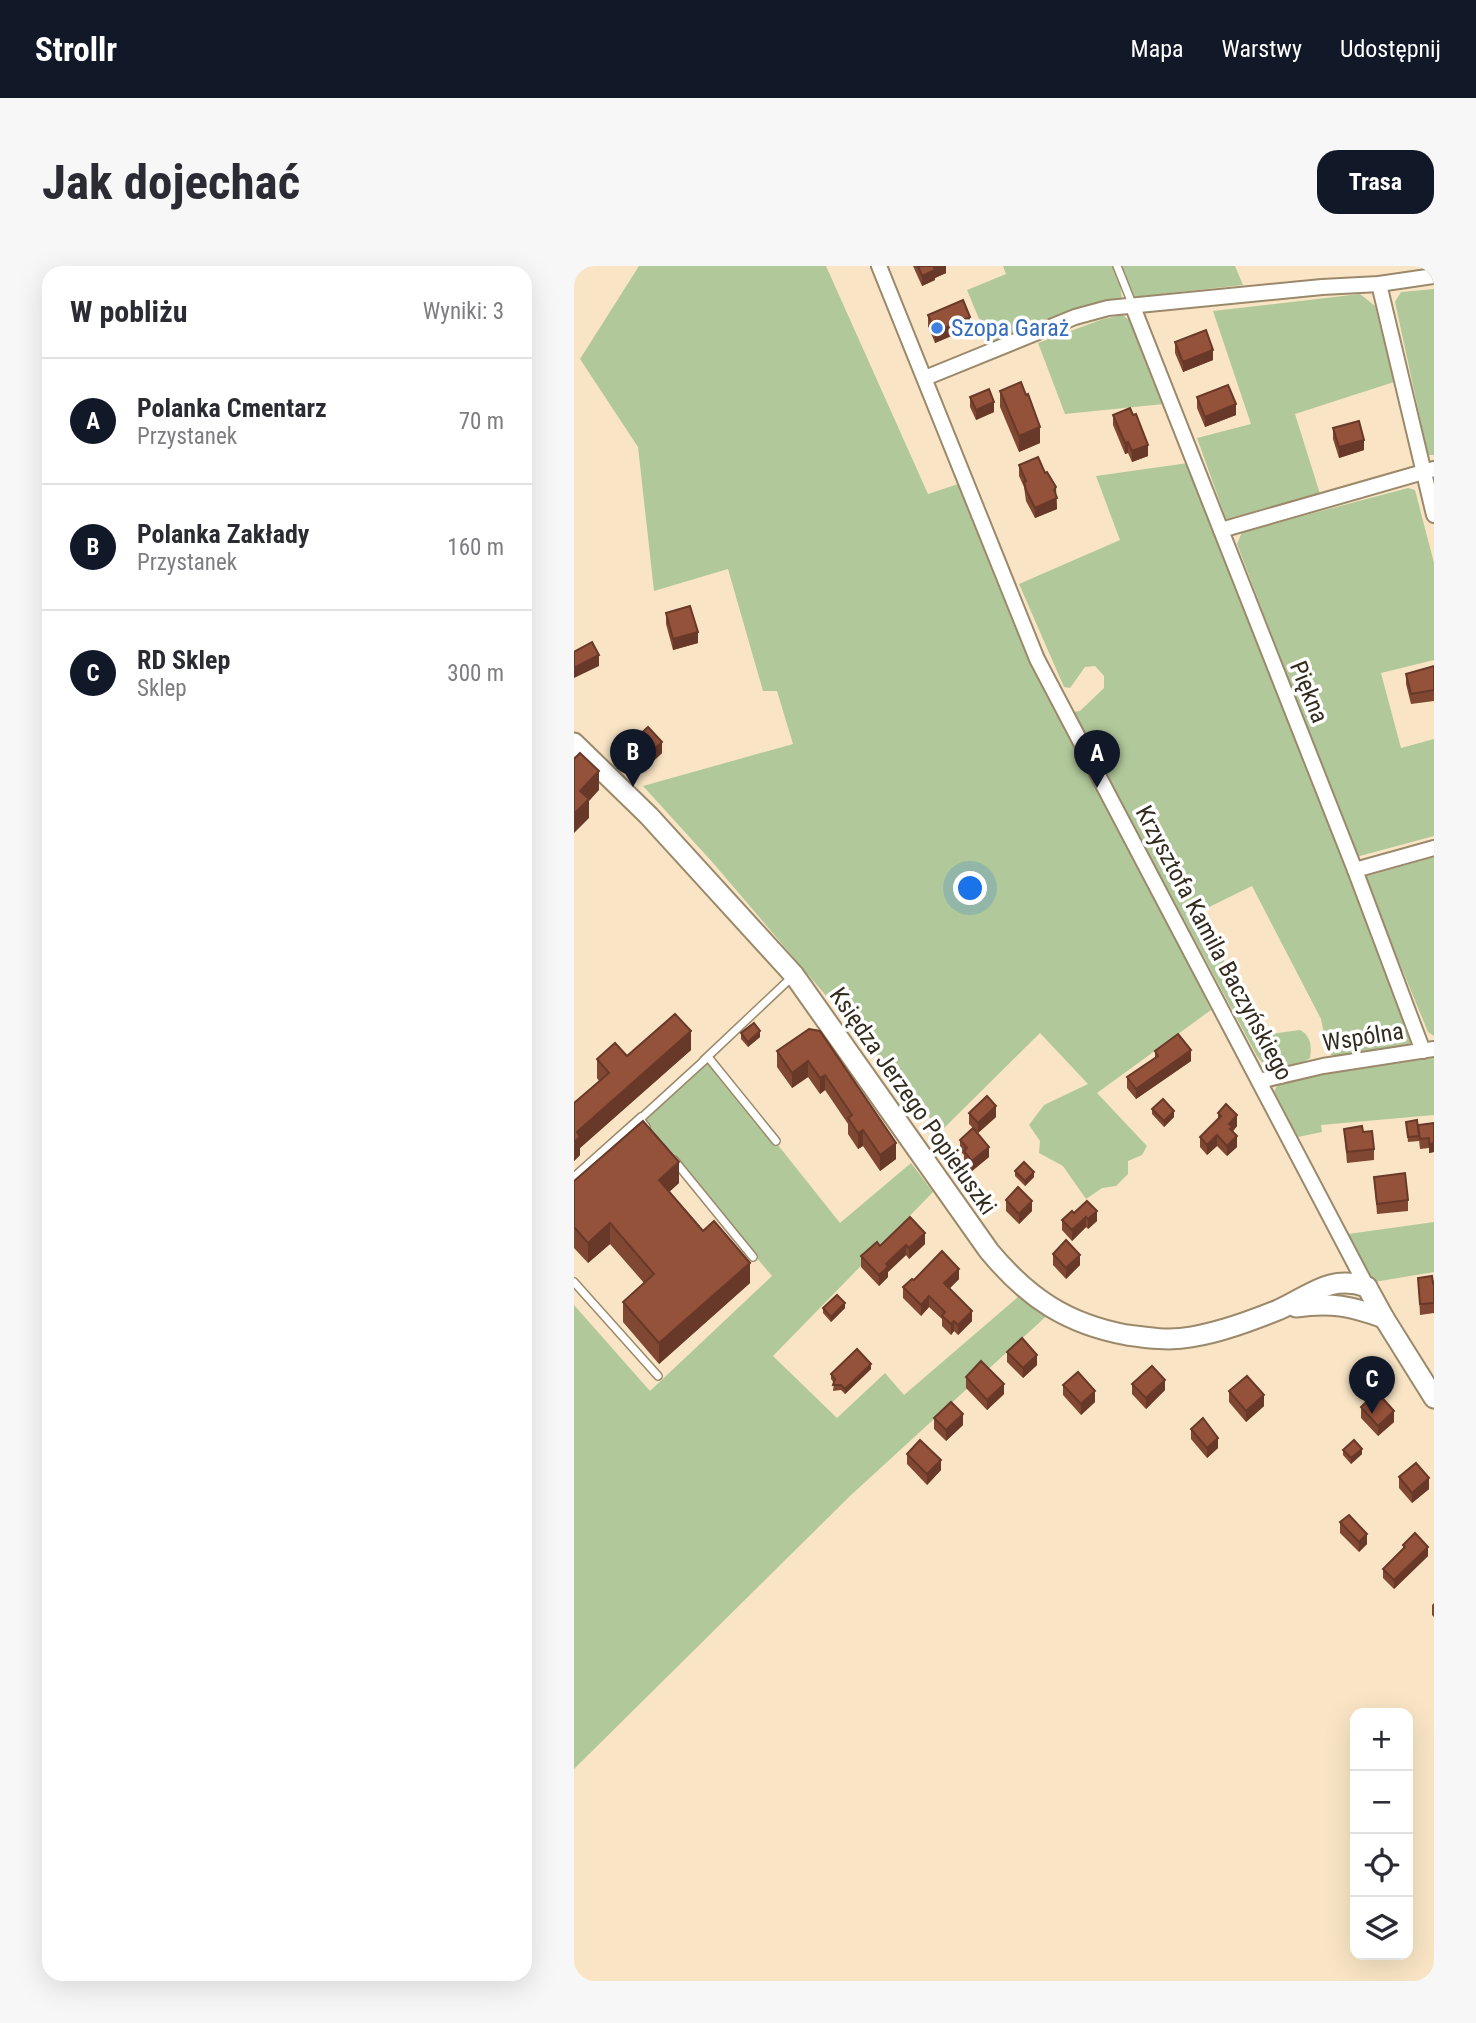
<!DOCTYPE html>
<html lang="pl">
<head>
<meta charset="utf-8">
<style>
	:root { --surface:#fff; --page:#f7f7f7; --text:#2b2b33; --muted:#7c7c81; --line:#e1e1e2; --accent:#111827 }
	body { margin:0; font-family:"Roboto Condensed",sans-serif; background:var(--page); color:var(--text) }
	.controls { position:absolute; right:21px; bottom:21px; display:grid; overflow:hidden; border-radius:14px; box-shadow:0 7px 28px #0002 }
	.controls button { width:63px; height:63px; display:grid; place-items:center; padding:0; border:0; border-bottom:2px solid var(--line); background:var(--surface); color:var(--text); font:35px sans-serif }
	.you { position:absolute; left:397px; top:623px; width:24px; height:24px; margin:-18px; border:5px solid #fff; border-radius:50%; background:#1a73e8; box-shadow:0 0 0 10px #1a73e833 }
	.badge { display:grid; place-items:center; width:46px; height:46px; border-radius:50%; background:var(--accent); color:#fff; font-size:23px; font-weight:700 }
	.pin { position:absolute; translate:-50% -58px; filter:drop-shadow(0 2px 4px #0008) }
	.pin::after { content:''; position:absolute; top:37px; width:24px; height:21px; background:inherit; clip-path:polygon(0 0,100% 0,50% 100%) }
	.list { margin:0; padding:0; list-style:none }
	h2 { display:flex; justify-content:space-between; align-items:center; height:91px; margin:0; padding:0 28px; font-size:30px }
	h2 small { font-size:23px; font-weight:400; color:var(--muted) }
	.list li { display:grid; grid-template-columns:46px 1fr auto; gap:21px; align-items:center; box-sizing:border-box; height:126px; padding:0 28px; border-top:2px solid var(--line) }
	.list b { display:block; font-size:26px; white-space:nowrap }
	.list p { margin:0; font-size:23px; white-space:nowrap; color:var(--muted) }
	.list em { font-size:23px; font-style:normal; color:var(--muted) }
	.icon { flex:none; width:38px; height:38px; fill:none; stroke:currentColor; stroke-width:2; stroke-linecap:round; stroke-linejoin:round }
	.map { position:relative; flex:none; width:860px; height:1715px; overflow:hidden; border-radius:21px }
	header { display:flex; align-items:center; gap:42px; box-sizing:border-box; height:98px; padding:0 35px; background:var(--accent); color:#fff }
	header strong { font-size:33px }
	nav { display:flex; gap:38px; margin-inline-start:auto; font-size:24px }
	.intro { display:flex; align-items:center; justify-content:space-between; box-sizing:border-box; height:168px; padding:0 42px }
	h1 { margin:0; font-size:49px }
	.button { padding:18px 32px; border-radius:21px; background:var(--accent); color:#fff; font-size:24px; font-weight:700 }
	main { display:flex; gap:42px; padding:0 42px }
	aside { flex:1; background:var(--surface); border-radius:21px; box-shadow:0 7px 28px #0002 }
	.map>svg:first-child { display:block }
</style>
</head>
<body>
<header>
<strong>Strollr</strong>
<nav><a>Mapa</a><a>Warstwy</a><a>Udostępnij</a></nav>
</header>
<div class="intro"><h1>Jak dojechać</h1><a class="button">Trasa</a></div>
<main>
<aside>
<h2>W pobliżu<small>Wyniki: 3</small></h2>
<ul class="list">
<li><span class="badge">A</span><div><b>Polanka Cmentarz</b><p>Przystanek</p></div><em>70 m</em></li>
<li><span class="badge">B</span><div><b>Polanka Zakłady</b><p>Przystanek</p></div><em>160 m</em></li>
<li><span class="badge">C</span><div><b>RD Sklep</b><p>Sklep</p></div><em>300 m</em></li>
</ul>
</aside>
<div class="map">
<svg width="860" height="1715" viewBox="0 0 860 1715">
	<rect width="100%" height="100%" fill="#f9e5c5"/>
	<g fill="#b1c89a">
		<path d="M65,0h187l102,228 36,-12 73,177 174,351 -114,83 50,53 -5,9 -14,6v13l-12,12 -14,2 -16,11 -23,-33 -24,-13 1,-12 -11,-16 15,-20 44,-21 -48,-51 -99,98 -227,-267 -71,-78 150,-42 -16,-53h-14l-35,-122 -74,22 -16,-144 -58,-88z"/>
		<path d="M429,0h110l7,18 2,15c-47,7 -89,26 -133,44l-22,-53 39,-16z"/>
		<path d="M548,0h113l8,19 -109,12z"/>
		<path d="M860,23v166h-6l-33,-153 6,-10z"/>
		<path d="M786,28l15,12 19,76 -99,32 25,80 -94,25 -29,-81 54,-14 -38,-113z"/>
		<path d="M549,49l8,7 33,82 -99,10 -27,-71 65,-24z"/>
		<path d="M614,197l223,572 -1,8 -4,4 -68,11 -7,-3 -4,-6 -6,-30 -69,-133 -53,26 63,123 38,-5c11,6 12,17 10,28 -13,9 -31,11 -46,7l-7,-9 -184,-344 7,-1 24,-23v-12l-9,-10 -10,1 -15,21 -6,-1 -45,-103 101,-44 -24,-64z"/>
		<path d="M834,222l7,2 19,73v97l-53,13 20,75 33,-9v97l-78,21 -119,-313 5,-12z"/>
		<path d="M860,591v179l-6,-4 -64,-155z"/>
		<path d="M134,791l132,166 71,-60 22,29 -160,164 64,62 48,-45 19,22 122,-105 27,20 -203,186 -276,273v-464l76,86 122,-115 -132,-157z"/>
		<path d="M860,792v57l-113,10 1,7 -24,5 -24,-46 5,-8 9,-4z"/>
		<path d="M860,956v50l-60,10 -26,-48z"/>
	</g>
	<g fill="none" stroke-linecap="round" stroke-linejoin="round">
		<defs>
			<g id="lane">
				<path d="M543,0l16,40"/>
				<path d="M130,794l89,-84"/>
				<path d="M72,861l-6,-8 68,-62 68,84"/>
				<path d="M100,894l79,97"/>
				<path d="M0,911l67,-60"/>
				<path d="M0,1016l84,94"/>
			</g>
			<g id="street">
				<path d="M305,0l158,393 330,628"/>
				<path d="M805,18l55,231"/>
				<path d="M559,41l222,563 68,181"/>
				<path d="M351,112l150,-61 33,-9 214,-21 57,-3 55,-8"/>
				<path d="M647,264l213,-61"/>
				<path d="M781,604l79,-22"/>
				<path d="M685,815l64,-15 111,-17"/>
			</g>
			<g id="secondary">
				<path d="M0,477l75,73 145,159 195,276c39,47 78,73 138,84 21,3 43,6 64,2 30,-5 59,-16 87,-27 32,-14 51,-36 89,-23"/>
				<path d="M793,1021l17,31 50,80"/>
				<path d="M722,1041c35,-5 55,-1 88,11"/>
			</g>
		</defs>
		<use href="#lane" stroke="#9b896b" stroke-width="10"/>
		<use href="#street" stroke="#9b896b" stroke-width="18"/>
		<use href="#secondary" stroke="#9b896b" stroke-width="23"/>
		<use href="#lane" stroke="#fff" stroke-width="7"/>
		<use href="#street" stroke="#fff" stroke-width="14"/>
		<use href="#secondary" stroke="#fff" stroke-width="19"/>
	</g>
	<g fill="#804732">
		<path d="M339,0h33v7l-11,5v2l-13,6z"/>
		<path d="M354,49l42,13 -35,15 -7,-17z"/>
		<path d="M601,76l38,18 -30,12 -8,-19z"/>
		<path d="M426,125l40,52 -21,9 -19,-45z"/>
		<path d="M396,131l24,15 -18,8 -6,-13z"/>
		<path d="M623,131l39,18 -31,12 -8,-19z"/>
		<path d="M539,149l35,41 -16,6 -4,-9 -3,1 -12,-29z"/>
		<path d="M759,162l31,22 -25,8 -6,-19z"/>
		<path d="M445,199l26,8 11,21 1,15 -22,9 -9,-17 -2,-14 -5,-11z"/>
		<path d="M92,347l32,30 -25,7 -7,-26z"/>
		<path d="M860,400v35l-23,3 -5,-20v-10z"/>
		<path d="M59,475l29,12 -15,14 -14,-16z"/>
		<path d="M235,763l87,130 -16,12 -17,-25 -5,3 -10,-15v-10l-23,-34 -5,4 -12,-17 -16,11 -15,-21v-16z"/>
		<path d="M167,767l19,4 -12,10 -7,-8z"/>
		<path d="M117,784l-111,98v7l-6,6v-58l25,-22 -2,-3v-19z"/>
		<path d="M581,785l36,10 -55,38 -9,-11v-11l28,-19z"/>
		<path d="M578,843l22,8 -10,10 -12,-13z"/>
		<path d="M395,847l27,4 -18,16 -9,-9z"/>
		<path d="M644,847l19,13 -4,5 4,16 -10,9 -10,-10 -10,9 -7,-8v-10l18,-18z"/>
		<path d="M832,856l12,8 16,-7v29l-5,1v-5l-9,1 -1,-9v1l-11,1z"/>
		<path d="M770,863l19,3 11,17v11l-27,3z"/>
		<path d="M386,874l29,17 -17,14 -8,-10v-6l-4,-4z"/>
		<path d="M441,905l19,6 -9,9 -10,-10z"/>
		<path d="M800,911l34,23v11l-31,3z"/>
		<path d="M0,915l105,2 -10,9 81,91 -91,81 -36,-42v-20l21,-19 -34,-39 -22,19 -14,-15z"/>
		<path d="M432,934l26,11 -13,13 -13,-13z"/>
		<path d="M513,935l10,20 -9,8 -2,-2 -14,14 -10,-11v-10l12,-7z"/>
		<path d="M351,978l-16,15 -3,-4 -18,17v5l-9,9 -18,-19v-11l19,-10z"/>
		<path d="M479,988l27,11 -14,14 -13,-14z"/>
		<path d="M844,1012l16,4v31l-14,2z"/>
		<path d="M385,1013l-9,9 22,33 -14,14 -4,-4 -3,4 -9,-9v-7l-13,-12 -8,9 -18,-18v-11l11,-7z"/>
		<path d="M249,1042h22l-14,14 -8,-9z"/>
		<path d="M433,1086l30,13 -14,13 -16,-16z"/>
		<path d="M297,1103l-26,25 -4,-4 -8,1 1,-8 -3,-4v-5z"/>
		<path d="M392,1111l38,17 -17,16 -21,-22z"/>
		<path d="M558,1118l33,6 -19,19 -14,-15z"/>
		<path d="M489,1119l32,17 -14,13 -18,-20z"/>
		<path d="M655,1125l35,15 -18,16 -17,-20z"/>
		<path d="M787,1141l33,15 -16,14 -17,-18z"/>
		<path d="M360,1152l29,7 -17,16 -12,-12z"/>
		<path d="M617,1163l27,19 -11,10 -16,-19z"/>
		<path d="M769,1184l19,4 -11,10 -8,-9z"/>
		<path d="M333,1188l34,16 -14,15 -20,-21z"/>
		<path d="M825,1211l30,12 -17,14 -13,-15z"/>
		<path d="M766,1256l27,22 -8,8 -19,-19z"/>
		<path d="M829,1279l25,11 -34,33 -11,-11v-9l20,-19z"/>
		<path d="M860,1337v14l-2,-2v-10z"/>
	</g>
	<g fill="#683929">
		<path d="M364,0h8v7l-11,5v2l-13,6v-10z"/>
		<path d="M396,51v11l-35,15v-11z"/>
		<path d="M639,84v10l-30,12v-10z"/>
		<path d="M420,136v10l-18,8v-10z"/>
		<path d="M662,138v11l-31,12v-10z"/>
		<path d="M466,161v16l-21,9v-16z"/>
		<path d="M790,174v10l-25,8v-11z"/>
		<path d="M554,176v11l-3,1v-11z"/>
		<path d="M574,179v11l-16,6v-11z"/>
		<path d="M482,221l1,22 -22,9v-10l19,-18z"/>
		<path d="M124,366v11l-25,7v-11z"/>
		<path d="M25,389v11l-25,12v-10z"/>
		<path d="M88,476v11l-15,14v-11z"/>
		<path d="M25,505v19l-10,11v17l-15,15v-19l6,-23z"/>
		<path d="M117,765v19l-111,98v7l-6,6v-19l3,-10z"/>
		<path d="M186,765v6l-12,10v-5z"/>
		<path d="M617,784v11l-55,38v-10z"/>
		<path d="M234,795v16l-16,11v-15z"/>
		<path d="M251,809v15l-5,4v-16z"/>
		<path d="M422,840v11l-18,16v-10z"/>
		<path d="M600,845v6l-10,10v-6z"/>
		<path d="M663,849v11l-4,5v7l-4,-14z"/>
		<path d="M289,864v16l-5,3v-16z"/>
		<path d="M643,869v11l-10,9v-10z"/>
		<path d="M663,870v11l-10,9v-10z"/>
		<path d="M322,877v16l-16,12v-16z"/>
		<path d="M860,877v9l-5,1v-9z"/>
		<path d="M415,881v10l-17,14v-10z"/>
		<path d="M105,896v21l-20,18v-21z"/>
		<path d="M460,906v5l-9,9v-5z"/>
		<path d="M458,935v10l-13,13v-10z"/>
		<path d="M523,945v10l-9,8v-10z"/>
		<path d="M512,951v10l-14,14v-11z"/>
		<path d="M36,957v21l-22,19v-20z"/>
		<path d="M351,967v11l-16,15v-11z"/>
		<path d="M332,979v10l-18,17v5l-9,9v-11l7,-11z"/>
		<path d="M506,989v10l-14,14v-11z"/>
		<path d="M176,997v20l-91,81v-21z"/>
		<path d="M385,1003v10l-15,15v-11z"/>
		<path d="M355,1030v11l-8,9v-11z"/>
		<path d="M271,1037v5l-14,14v-5z"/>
		<path d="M398,1045v10l-14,14v-10z"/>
		<path d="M380,1055v10l-3,4v-11z"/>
		<path d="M463,1089v10l-14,13v-10z"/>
		<path d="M297,1098v5l-26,25v-5z"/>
		<path d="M591,1114v10l-19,19v-11z"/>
		<path d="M430,1118v10l-17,16v-10z"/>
		<path d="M521,1125v11l-14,13v-11z"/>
		<path d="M690,1129v11l-18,16v-11z"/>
		<path d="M820,1145v11l-16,14v-10z"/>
		<path d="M389,1148v11l-17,16v-11z"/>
		<path d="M644,1172v10l-11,10v-10z"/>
		<path d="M788,1183v5l-11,10v-6z"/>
		<path d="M367,1194v10l-14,15v-11z"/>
		<path d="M855,1212v11l-17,14v-10z"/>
		<path d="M793,1268v10l-8,8v-10z"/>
		<path d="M854,1281v9l-34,33v-9z"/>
	</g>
	<g fill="#95523a" stroke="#683929" stroke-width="2">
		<path d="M344,0h20l-4,2 1,2 -13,6z"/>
		<path d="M389,34l7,17 -35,15 -7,-17z"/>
		<path d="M632,64l7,20 -30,12 -8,-20z"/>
		<path d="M447,116l5,13 2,-1 12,33 -21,9 -19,-45z"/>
		<path d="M654,119l8,19 -31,13 -8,-20z"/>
		<path d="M415,123l5,13 -18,8 -6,-13z"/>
		<path d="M556,142l3,7 3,-1 12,31 -16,6 -4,-9 -3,1 -12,-28z"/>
		<path d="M785,155l5,19 -25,7 -6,-19z"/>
		<path d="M464,191l7,16 2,-1 9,15 -2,3 3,8 -22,10 -9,-18 -2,-8 2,-1 -7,-16z"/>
		<path d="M116,340l8,26 -25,7 -7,-26z"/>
		<path d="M18,376l7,13 -25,13v-16z"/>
		<path d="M860,400v24l-23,4 -5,-20z"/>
		<path d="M74,461l14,15 -15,14 -14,-15z"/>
		<path d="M6,487l19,18 -19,20 9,8 -15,15v-55z"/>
		<path d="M101,748l16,17 -114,101 3,5 -6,5v-39l35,-30 -12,-14 18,-16 12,13z"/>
		<path d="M180,757l6,8 -12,11 -7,-9z"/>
		<path d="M235,763l11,2 76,112 -16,12 -17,-25 -5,3 -10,-15 4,-3 -27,-40 -5,3 -12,-17 -16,12 -15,-22z"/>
		<path d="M604,768l13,16 -55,39 -9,-12 31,-21 -3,-5z"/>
		<path d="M413,830l9,10 -18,17 -9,-10z"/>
		<path d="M589,833l11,12 -10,10 -12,-12z"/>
		<path d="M652,838l11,11 -8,9 4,3 -3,2 7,7 -10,10 -10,-11 -10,10 -7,-8 21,-21 -3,-3z"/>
		<path d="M843,854l2,16 -11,1 -2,-15z"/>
		<path d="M69,855l36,41 -20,18 44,51 11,-10 36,42 -91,80 -36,-41 31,-28 -44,-51 -22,20 -14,-16v-46z"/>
		<path d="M860,857v20l-5,1v-6l-9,1 -2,-14z"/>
		<path d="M788,860l1,6 9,-1 2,18 -27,3 -3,-23z"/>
		<path d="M399,862l16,19 -17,14 -8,-10 3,-3 -7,-8z"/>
		<path d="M450,896l10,10 -9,9 -10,-10z"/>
		<path d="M831,907l3,27 -31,4 -3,-27z"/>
		<path d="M444,921l14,14 -13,13 -13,-14z"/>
		<path d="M513,935l10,10 -9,8 -2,-2 -14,13 -10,-10 10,-9 2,2z"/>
		<path d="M336,951l15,16 -16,15 -3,-3 -20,19 2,3 -9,8 -18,-19 16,-14 3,4z"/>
		<path d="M492,974l14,15 -14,13 -13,-14z"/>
		<path d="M368,985l17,18 -15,14 28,28 -14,14 -4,-4 -3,3 -9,-8 3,-4 -16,-16 -8,9 -18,-18 9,-8 2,1z"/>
		<path d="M858,1010l1,7 1,-1v21l-14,1 -2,-26z"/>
		<path d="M263,1029l8,8 -14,14 -8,-9z"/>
		<path d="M448,1072l15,17 -14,13 -16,-16z"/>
		<path d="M283,1083l14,15 -26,25 -4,-4h-8l2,-6 -4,-5z"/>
		<path d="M407,1095l23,23 -17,16 -21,-23z"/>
		<path d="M578,1100l13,14 -19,18 -14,-14z"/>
		<path d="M504,1106l17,19 -14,13 -18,-19z"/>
		<path d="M673,1110l17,19 -18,16 -17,-20z"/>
		<path d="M803,1126l17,19 -16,15 -17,-19z"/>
		<path d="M377,1136l12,12 -17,16 -12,-12z"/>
		<path d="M629,1152l15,20 -11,10 -16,-19z"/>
		<path d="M346,1174l21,20 -14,14 -20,-20z"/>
		<path d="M780,1174l8,9 -11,9 -8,-8z"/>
		<path d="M842,1197l13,15 -17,15 -13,-16z"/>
		<path d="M775,1249l18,19 -8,8 -19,-20z"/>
		<path d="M841,1267l13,14 -34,33 -11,-11 22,-22 -2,-2z"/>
	</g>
	<circle fill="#3f7fe0" stroke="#fff" stroke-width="2.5" cx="363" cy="62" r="7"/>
	<g text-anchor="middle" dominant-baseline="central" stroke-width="7" stroke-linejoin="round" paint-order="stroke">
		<g font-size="24" fill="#366cbe" stroke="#fff" text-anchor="start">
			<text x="377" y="62">Szopa Garaż</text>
		</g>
		<g font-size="24" fill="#322b1e" stroke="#fff">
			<text transform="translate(735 426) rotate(68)">Piękna</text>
			<text transform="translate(640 677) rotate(62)">Krzysztofa Kamila Baczyńskiego</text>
			<text transform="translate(789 771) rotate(-9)">Wspólna</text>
			<text transform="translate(339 835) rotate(55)">Księdza Jerzego Popiełuszki</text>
		</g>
	</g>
</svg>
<div class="controls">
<button>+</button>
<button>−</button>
<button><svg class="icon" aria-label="locate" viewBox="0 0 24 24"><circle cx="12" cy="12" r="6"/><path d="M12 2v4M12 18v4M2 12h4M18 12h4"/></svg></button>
<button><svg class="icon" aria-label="layers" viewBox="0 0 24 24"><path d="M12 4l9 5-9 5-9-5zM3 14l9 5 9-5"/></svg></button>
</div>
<div class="you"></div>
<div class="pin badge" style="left:523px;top:522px">A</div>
<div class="pin badge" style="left:59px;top:521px">B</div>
<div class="pin badge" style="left:798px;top:1148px">C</div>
</div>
</main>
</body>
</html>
